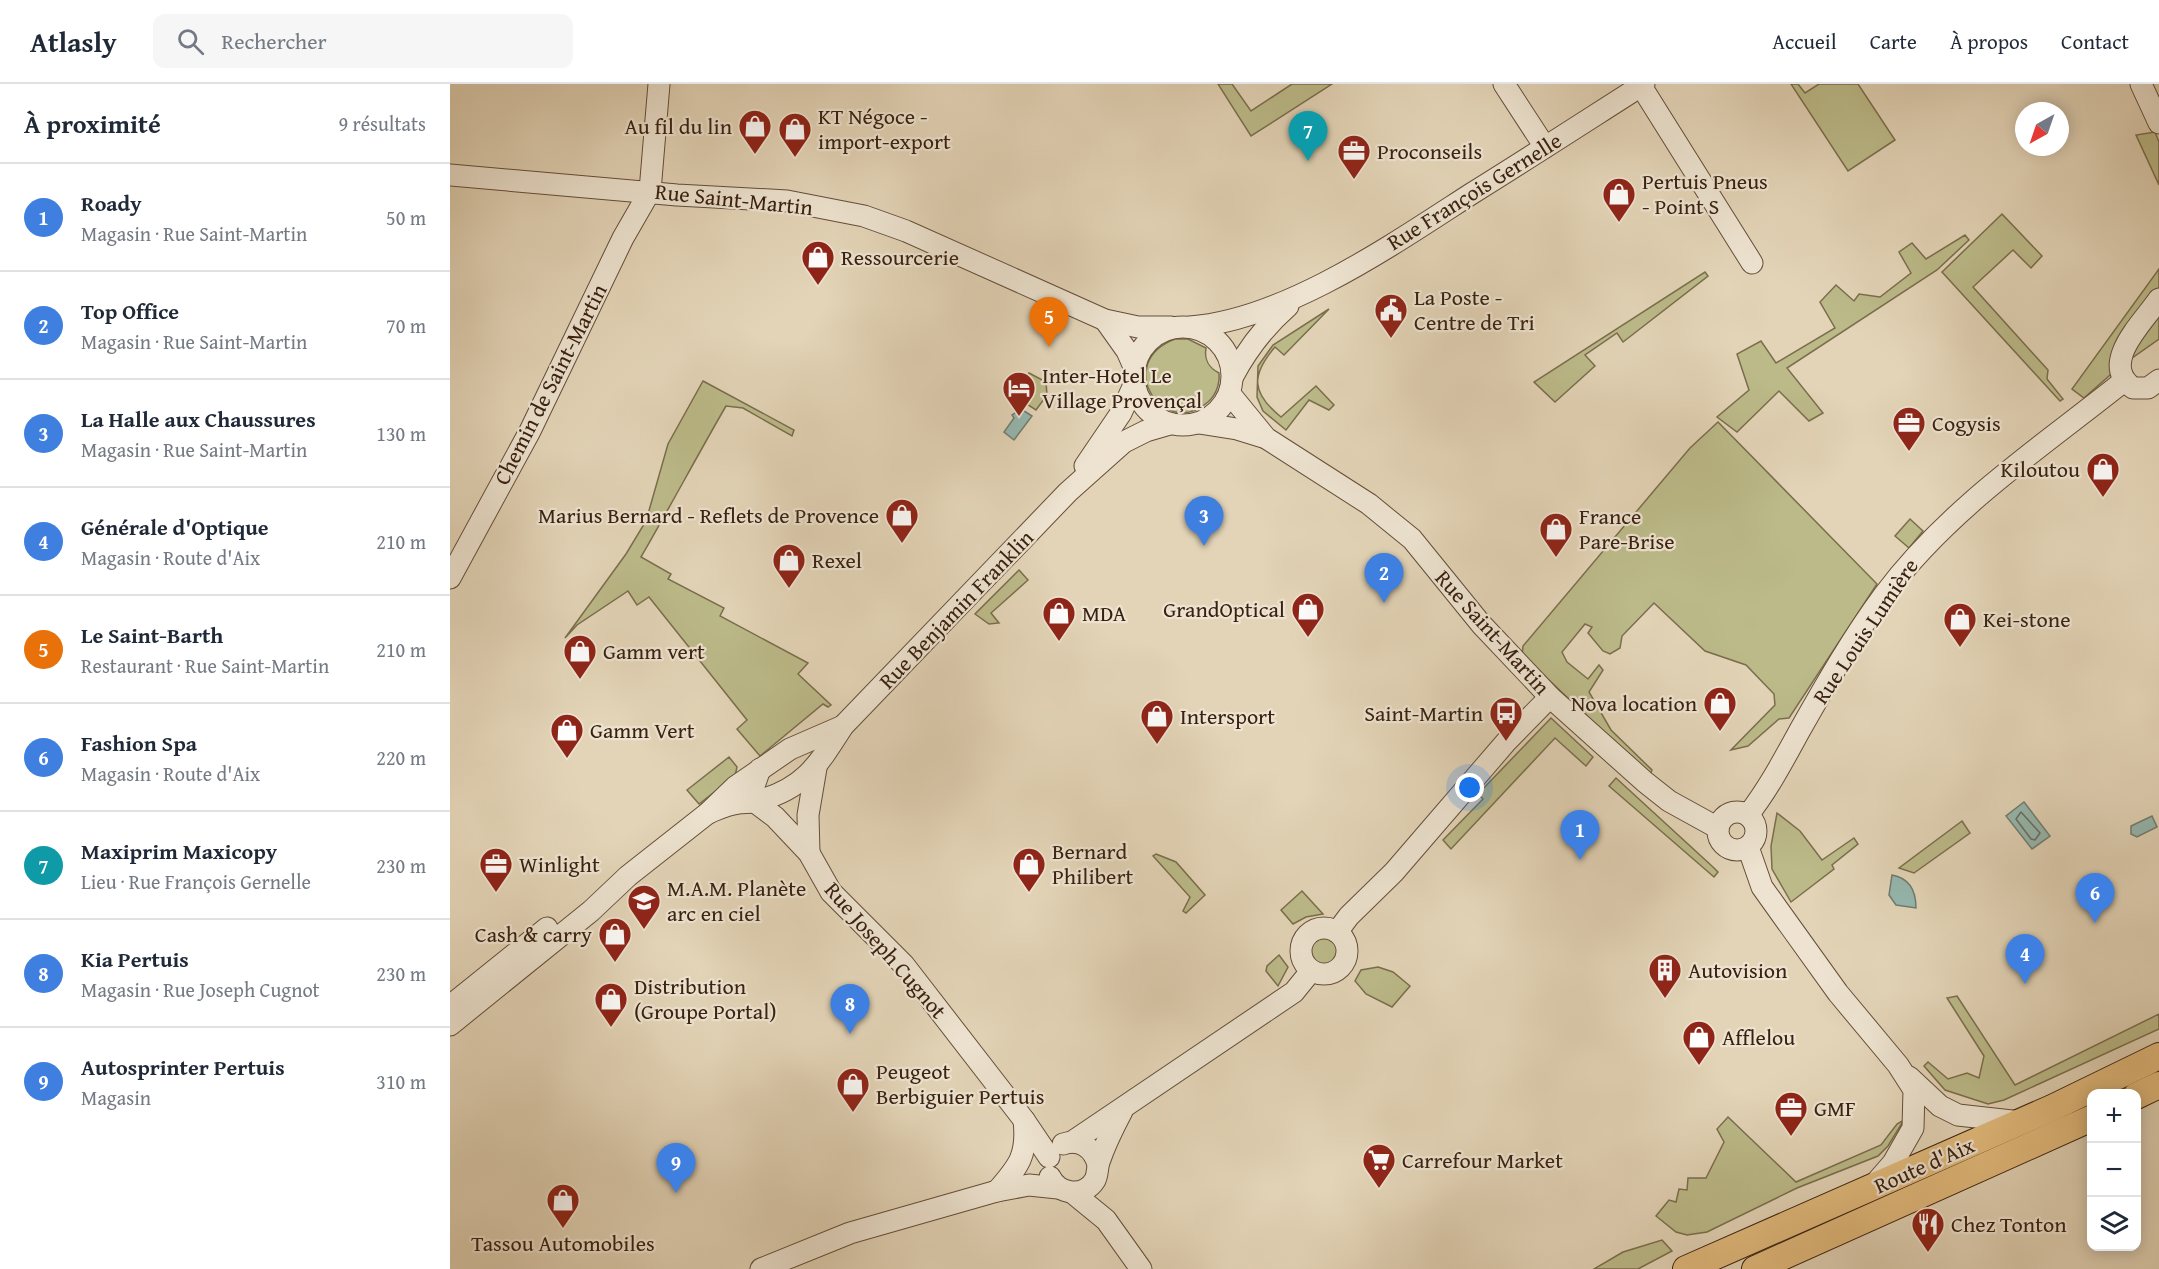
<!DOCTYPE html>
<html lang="fr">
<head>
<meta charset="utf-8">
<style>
	:root { --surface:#fff; --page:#f6f6f7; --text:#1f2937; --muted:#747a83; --line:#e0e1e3; --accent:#db2777 }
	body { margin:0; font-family:"Gentium Book Plus",serif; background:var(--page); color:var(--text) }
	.controls { position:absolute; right:18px; bottom:18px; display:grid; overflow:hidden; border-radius:12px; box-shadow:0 3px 15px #0003 }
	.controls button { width:54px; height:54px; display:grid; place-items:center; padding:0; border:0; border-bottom:2px solid var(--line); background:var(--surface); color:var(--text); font:30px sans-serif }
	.compass { position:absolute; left:1565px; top:18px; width:54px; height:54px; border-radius:50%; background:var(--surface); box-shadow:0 3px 15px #0003; rotate:220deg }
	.you { position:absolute; left:1020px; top:704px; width:21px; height:21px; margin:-15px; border:4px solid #fff; border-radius:50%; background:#1a73e8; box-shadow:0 0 0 9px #1a73e833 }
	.badge { display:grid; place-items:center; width:39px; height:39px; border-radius:50%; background:var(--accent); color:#fff; font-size:20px; font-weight:700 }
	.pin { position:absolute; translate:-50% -50px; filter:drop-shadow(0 2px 3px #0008) }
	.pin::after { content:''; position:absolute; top:32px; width:21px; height:18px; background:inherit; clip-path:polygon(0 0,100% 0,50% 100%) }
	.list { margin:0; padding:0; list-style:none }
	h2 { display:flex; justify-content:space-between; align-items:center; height:78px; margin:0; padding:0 24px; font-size:26px }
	h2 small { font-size:20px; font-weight:400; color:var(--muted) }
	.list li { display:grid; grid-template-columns:39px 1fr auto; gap:18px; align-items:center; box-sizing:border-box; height:108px; padding:0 24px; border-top:2px solid var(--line) }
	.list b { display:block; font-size:22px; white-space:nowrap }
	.list p { margin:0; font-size:20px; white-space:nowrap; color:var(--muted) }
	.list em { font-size:20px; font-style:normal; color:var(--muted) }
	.icon { flex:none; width:33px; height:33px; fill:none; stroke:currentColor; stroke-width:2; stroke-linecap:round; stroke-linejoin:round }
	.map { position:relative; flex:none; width:1709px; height:1185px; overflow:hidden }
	header { display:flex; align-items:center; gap:36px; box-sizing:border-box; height:84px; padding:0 30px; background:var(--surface); border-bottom:2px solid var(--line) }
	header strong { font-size:28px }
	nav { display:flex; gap:33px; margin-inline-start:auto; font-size:21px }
	.search { width:420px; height:54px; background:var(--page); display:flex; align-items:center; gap:15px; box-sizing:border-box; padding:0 21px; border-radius:12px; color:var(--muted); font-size:22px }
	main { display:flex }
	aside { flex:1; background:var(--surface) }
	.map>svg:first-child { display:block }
</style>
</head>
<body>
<header>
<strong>Atlasly</strong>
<div class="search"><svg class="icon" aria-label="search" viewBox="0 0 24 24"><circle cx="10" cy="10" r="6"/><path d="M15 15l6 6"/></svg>Rechercher</div>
<nav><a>Accueil</a><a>Carte</a><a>À propos</a><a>Contact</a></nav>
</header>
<main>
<aside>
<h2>À proximité<small>9 résultats</small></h2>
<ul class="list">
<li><span class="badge" style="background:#3f7fe0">1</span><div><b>Roady</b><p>Magasin · Rue Saint-Martin</p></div><em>50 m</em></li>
<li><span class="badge" style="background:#3f7fe0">2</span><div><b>Top Office</b><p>Magasin · Rue Saint-Martin</p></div><em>70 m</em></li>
<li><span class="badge" style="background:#3f7fe0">3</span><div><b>La Halle aux Chaussures</b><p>Magasin · Rue Saint-Martin</p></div><em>130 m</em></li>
<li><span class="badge" style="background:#3f7fe0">4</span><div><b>Générale d'Optique</b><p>Magasin · Route d'Aix</p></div><em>210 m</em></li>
<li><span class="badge" style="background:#e8710a">5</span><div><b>Le Saint-Barth</b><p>Restaurant · Rue Saint-Martin</p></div><em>210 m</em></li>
<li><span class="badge" style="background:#3f7fe0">6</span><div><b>Fashion Spa</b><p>Magasin · Route d'Aix</p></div><em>220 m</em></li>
<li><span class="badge" style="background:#0f9aa8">7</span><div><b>Maxiprim Maxicopy</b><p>Lieu · Rue François Gernelle</p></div><em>230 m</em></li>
<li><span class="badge" style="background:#3f7fe0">8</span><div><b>Kia Pertuis</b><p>Magasin · Rue Joseph Cugnot</p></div><em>230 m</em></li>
<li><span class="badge" style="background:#3f7fe0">9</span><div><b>Autosprinter Pertuis</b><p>Magasin</p></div><em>310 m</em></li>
</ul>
</aside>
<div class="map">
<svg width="1709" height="1185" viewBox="0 0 1709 1185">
	<rect width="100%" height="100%" fill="#e3d4b7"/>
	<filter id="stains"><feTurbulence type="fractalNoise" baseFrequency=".00333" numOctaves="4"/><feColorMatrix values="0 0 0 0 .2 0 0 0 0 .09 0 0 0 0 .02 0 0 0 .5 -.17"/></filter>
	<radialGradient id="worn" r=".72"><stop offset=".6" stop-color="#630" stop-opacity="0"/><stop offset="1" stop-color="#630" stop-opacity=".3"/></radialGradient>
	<g fill="#bcba89" stroke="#7a6e4d" stroke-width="1.5">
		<path d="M768,0h14l19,27 41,-27h40l-81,52z"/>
		<path d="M1341,0h7l7,9 14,-9h39l37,56 -47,31z"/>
		<path d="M1705,48l4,10v43l-23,-50z"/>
		<path d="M1552,130l40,42 -11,12 -18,-18 -40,37 75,83 -1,9 16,20 -3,2 -118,-129z"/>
		<path d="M1515,151l4,5 -32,30 -150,98 36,45 -14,8 -30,-30 -42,41 -20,-15 32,-27 -12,-36 24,-13 15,22 59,-35 -15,-26 16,-17 18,16 5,-7 21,3 31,-24 -12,-21 13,-9 14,16z"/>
		<path d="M1709,185v70l-41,29 -34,30 -12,-9z"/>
		<path d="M1255,188l3,4 -85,66 -6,-9 -32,22 10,11 -40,36 -21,-20z"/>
		<path d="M879,225l-45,46 -9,-8c-24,28 -24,46 6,70l35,-31 18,19 -5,5 -20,-10 -23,30 -23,-19 -6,-14 1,-31 15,-21z"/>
		<path d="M725,255h13l18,9c-2,11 3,20 13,25 1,11 -3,22 -11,29 -44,39 -96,-39 -33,-63z"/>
		<path d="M579,289l17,9 1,13 -11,15 -14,-9 -2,-18z"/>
		<path d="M253,297l91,49 -2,6 -49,-28 -17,-2c-29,50 -56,101 -85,151l30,17 -3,5 56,29 -4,8 88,47 -10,11 33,31 -3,2 -5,-3 -63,52 -23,-27 10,-9 -98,-123 -12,8 -9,-14 -51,34 -12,13 61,-84 20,-33 22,-77z"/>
		<path d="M1268,338l159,162 -88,134 -10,1 -31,27 -17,4 44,-45 -1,-11 -28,-29 -41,-14 -51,-48 -32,33 -2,12 -10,6 -7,-3 -15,-18 4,-6 -7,-3 -23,28 5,10 21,17 11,-14 4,5 -14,22 22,38 41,40 -2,5 -128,-120 1,-9 167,-198z"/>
		<path d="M1460,435l13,12 -14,17 -14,-12z"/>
		<path d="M569,486l9,10 -37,33 8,10 -10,1 -14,-10z"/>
		<path d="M1101,634l42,39 -7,9 -31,-28 -104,111 -8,-9 40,-41 -5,-5z"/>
		<path d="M279,673l8,10 -2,9 -36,28 -12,-14z"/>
		<path d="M1166,694l97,89 5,5 -4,5 -105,-91z"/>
		<path d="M1327,729l23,18 22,29 32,-22 4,6 -26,21 2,4 -43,33 -19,-33 -1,-23z"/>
		<path d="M1512,737l8,12 -56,40 -15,-5z"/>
		<path d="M706,770l20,8 29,33 -19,18 -3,-2 7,-14 -37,-41z"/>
		<path d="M852,807l21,23 -17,3 -13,7 -12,-14z"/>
		<circle cx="874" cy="866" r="14"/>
		<path d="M829,871l9,12 -10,19 -12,-15 1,-5z"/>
		<path d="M928,883l15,5 17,14 -18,21 -26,-13 -11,-13 6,-11z"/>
		<path d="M1507,912l58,89 144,-71v15l-155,71 -16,4 -43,-14 -21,-24 4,-4 20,17 19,-6 12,5 5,-22 -37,-58z"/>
		<path d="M1278,1033l68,65 85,-37 16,-21 7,-4 -16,26 -10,10 -81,32 -90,44 -20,3 -11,-3 -20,-16 13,-16 7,2 3,-13 8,1 1,-12h18l18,-36 -7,-13z"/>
		<path d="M1212,1156l10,11 -34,18h-44l29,-17z"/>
	</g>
	<g fill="#95b8b0" stroke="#707c70" stroke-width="1.5">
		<path d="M571,325l11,7 -18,24 -10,-8 10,-14 -2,-3z"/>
		<path d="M1574,718l26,34 -18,13 -26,-33z"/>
		<path d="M1702,732l5,11 -20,10 -6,-3v-8z"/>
		<path d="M1442,791c17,3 24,16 24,33l-20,-3 -7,-10z"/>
	</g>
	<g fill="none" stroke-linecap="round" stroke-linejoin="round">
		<path stroke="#676c60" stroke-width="1.5" d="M1571,728l19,21 -5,7 -4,-1 -15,-20z"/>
		<defs>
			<g id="minor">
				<path d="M1054,0l41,63"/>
				<path d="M1691,0l18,39"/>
				<path d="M1191,2l111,177"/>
				<path d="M0,91l227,20 110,6 77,15 42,15 199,89 33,7h33"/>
				<path d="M1709,215c-17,25 -60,64 -26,89h15l11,-8"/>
				<path d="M655,236l22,31 7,16"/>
				<circle cx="733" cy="292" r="49"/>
				<path d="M740,243c94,-7 202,-82 281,-133 58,-36 115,-73 173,-110"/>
				<path d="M783,292c15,-28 31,-49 55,-70"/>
				<path d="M780,310l36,44 103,66 43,35 69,85 69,73 95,85 24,19 49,27"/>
				<path d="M749,339l38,6 26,8"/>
				<path d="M635,382l36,-53 13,-28"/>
				<path d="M0,494l80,-147 93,-193 27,-47 9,-107"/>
				<path d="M310,685l-6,17 1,16 20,15 34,36 22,39 73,73 120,155 25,37"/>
				<circle cx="1287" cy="747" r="19"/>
				<path d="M258,729c10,-4 20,-9 31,-10 6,-1 13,0 19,-2 47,-13 60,-36 85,-75l225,-234 56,-50 22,-11 24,-7"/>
				<path d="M1298,731c21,-27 36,-56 52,-85 26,-46 53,-93 84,-135 65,-87 156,-147 240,-214"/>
				<path d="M1298,763l14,40 15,21 61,85 60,72 16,25 -1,38 -20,35 -20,23"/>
				<path d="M359,769l-1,-38 8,-47"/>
				<circle cx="874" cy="867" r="23"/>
				<path d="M887,848l12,-16 45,-44 112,-130 44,-45"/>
				<path d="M0,922l97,-78"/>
				<path d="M0,941l141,-114 37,-35 80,-63 27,-26 55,-38 53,-23"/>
				<path d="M1459,993l31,29 18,9 63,7"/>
				<path d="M622,1058l222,-150 17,-21"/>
				<path d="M613,1060c17,-6 30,4 35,20"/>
				<path d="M600,1093c9,18 34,21 45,3 3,-6 2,-12 4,-18 6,-18 14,-34 23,-51"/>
				<path d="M547,1107c22,-25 31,-36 27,-71"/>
				<path d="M623,1109l33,27 35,49"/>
				<path d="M311,1185l89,-36 147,-42 32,-6 29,3"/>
			</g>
			<g id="major">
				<path d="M1686,1012l23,-11"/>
				<path d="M1236,1185l366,-161 107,-52"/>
				<path d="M1305,1185l337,-151"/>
			</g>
		</defs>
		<use href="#minor" stroke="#644e3a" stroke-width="23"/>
		<use href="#major" stroke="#392111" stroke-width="28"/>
		<use href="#minor" stroke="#ede3d0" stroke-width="21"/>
		<use href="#major" stroke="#e2ba7c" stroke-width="26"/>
	</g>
	<defs>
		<symbol id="shop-pin" viewBox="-11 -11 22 30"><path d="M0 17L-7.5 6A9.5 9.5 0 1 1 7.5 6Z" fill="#8f2418" stroke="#ede3d0"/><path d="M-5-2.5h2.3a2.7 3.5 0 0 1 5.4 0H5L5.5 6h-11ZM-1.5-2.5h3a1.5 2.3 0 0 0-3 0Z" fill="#fff"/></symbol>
		<symbol id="office-pin" viewBox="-11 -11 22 30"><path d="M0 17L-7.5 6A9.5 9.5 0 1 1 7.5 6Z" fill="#8f2418" stroke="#ede3d0"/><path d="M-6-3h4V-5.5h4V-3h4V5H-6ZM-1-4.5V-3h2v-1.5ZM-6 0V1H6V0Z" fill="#fff"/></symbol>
		<symbol id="civic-pin" viewBox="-11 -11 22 30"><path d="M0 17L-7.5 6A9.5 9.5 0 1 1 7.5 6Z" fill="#8f2418" stroke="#ede3d0"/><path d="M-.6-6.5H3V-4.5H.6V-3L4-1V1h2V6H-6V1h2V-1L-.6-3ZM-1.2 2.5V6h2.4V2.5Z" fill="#fff"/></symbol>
		<symbol id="hotel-pin" viewBox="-11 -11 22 30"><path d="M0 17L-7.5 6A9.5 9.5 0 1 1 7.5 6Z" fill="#8f2418" stroke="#ede3d0"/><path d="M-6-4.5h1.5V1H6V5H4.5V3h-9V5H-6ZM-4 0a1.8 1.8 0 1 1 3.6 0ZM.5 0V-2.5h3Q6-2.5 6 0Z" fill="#fff"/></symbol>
		<symbol id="bus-pin" viewBox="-11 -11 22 30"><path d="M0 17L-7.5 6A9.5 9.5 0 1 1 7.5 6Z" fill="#8f2418" stroke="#ede3d0"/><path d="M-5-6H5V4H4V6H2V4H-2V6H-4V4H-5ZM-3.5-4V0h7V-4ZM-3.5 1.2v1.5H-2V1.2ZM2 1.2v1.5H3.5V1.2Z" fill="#fff"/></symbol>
		<symbol id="school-pin" viewBox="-11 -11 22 30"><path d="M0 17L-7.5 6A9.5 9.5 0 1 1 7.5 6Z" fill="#8f2418" stroke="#ede3d0"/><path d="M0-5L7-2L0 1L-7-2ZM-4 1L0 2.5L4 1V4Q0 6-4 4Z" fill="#fff"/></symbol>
		<symbol id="building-pin" viewBox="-11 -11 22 30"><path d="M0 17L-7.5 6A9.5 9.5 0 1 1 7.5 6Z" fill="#8f2418" stroke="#ede3d0"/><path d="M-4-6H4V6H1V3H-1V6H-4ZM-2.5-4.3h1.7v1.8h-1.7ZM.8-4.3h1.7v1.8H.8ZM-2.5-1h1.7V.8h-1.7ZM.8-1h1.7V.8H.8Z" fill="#fff"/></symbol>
		<symbol id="supermarket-pin" viewBox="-11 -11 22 30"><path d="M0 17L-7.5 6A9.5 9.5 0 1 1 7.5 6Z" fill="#8f2418" stroke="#ede3d0"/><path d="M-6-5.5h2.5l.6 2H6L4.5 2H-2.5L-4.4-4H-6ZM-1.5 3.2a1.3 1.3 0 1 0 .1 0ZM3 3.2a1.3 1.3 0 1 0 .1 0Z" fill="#fff"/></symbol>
		<symbol id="restaurant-pin" viewBox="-11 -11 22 30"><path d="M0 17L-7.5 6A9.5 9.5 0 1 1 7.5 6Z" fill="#8f2418" stroke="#ede3d0"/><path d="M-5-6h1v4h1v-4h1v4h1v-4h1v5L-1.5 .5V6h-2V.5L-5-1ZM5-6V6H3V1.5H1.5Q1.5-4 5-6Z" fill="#fff"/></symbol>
	</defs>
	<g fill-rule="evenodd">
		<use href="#shop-pin" x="286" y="23" width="38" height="52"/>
		<use href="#shop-pin" x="326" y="26" width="38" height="52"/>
		<use href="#office-pin" x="885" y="48" width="38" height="52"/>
		<use href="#shop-pin" x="1150" y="91" width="38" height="52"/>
		<use href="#shop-pin" x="349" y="154" width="38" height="52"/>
		<use href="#civic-pin" x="922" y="207" width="38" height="52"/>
		<use href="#hotel-pin" x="550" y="285" width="38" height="52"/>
		<use href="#office-pin" x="1440" y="320" width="38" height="52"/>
		<use href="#shop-pin" x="1634" y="366" width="38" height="52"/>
		<use href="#shop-pin" x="433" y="412" width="38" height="52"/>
		<use href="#shop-pin" x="1087" y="426" width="38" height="52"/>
		<use href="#shop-pin" x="320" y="457" width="38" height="52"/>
		<use href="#shop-pin" x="839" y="506" width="38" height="52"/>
		<use href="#shop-pin" x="590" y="510" width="38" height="52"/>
		<use href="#shop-pin" x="1491" y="516" width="38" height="52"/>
		<use href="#shop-pin" x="111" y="548" width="38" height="52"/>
		<use href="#shop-pin" x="1251" y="600" width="38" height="52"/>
		<use href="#bus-pin" x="1037" y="610" width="38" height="52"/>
		<use href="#shop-pin" x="688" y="613" width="38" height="52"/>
		<use href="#shop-pin" x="98" y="627" width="38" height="52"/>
		<use href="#office-pin" x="27" y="761" width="38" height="52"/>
		<use href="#shop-pin" x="560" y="761" width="38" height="52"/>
		<use href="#school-pin" x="175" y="798" width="38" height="52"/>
		<use href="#shop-pin" x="146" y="831" width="38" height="52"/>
		<use href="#building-pin" x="1196" y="867" width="38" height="52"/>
		<use href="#shop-pin" x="142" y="896" width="38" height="52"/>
		<use href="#shop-pin" x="1230" y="934" width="38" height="52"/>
		<use href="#shop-pin" x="384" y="981" width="38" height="52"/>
		<use href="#office-pin" x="1322" y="1005" width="38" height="52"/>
		<use href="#supermarket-pin" x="910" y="1057" width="38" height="52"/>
		<use href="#shop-pin" x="94" y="1097" width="38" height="52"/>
		<use href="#restaurant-pin" x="1459" y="1121" width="38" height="52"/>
	</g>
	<g text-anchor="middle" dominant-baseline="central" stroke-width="4.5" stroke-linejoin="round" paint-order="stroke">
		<g font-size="22" fill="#392111" stroke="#ede3d0" text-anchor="start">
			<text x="368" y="32">KT Négoce -<tspan x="368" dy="25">import-export</tspan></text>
			<text x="282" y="42" text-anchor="end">Au fil du lin</text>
			<text x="927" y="67">Proconseils</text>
			<text x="1192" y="97">Pertuis Pneus<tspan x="1192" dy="25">- Point S</tspan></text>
			<text x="391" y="173">Ressourcerie</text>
			<text x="964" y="213">La Poste -<tspan x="964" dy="25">Centre de Tri</tspan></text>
			<text x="592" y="291">Inter-Hotel Le<tspan x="592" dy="25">Village Provençal</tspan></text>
			<text x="1482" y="339">Cogysis</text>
			<text x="1630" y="385" text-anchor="end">Kiloutou</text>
			<text x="429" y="431" text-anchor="end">Marius Bernard - Reflets de Provence</text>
			<text x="1129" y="432">France<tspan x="1129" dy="25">Pare-Brise</tspan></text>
			<text x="362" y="476">Rexel</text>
			<text x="835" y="525" text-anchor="end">GrandOptical</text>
			<text x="632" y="529">MDA</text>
			<text x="1533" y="535">Kei-stone</text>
			<text x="153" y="567">Gamm vert</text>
			<text x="1247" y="619" text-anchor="end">Nova location</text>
			<text x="1033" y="629" text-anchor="end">Saint-Martin</text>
			<text x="730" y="632">Intersport</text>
			<text x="140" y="646">Gamm Vert</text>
			<text x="602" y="767">Bernard<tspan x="602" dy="25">Philibert</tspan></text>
			<text x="69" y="780">Winlight</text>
			<text x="217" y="804">M.A.M. Planète<tspan x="217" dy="25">arc en ciel</tspan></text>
			<text x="142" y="850" text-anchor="end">Cash &amp; carry</text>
			<text x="1238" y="886">Autovision</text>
			<text x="184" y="902">Distribution<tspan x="184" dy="25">(Groupe Portal)</tspan></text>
			<text x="1272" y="953">Afflelou</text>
			<text x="426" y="987">Peugeot<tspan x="426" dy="25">Berbiguier Pertuis</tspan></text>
			<text x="1364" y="1024">GMF</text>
			<text x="952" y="1076">Carrefour Market</text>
			<text x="1501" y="1140">Chez Tonton</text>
			<text x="113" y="1159" text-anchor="middle">Tassou Automobiles</text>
		</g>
		<g font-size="22" fill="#392111" stroke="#ede3d0">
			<text transform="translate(1024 107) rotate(-32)">Rue François Gernelle</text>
			<text transform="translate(284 115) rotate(6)">Rue Saint-Martin</text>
			<text transform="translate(100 300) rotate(-63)">Chemin de Saint-Martin</text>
			<text transform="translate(506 525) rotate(-46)">Rue Benjamin Franklin</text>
			<text transform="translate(1415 547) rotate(-56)">Rue Louis Lumière</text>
			<text transform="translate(1043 548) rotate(48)">Rue Saint-Martin</text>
			<text transform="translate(436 866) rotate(49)">Rue Joseph Cugnot</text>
			<text transform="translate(1474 1081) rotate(-24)">Route d'Aix</text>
		</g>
	</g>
	<rect width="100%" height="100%" filter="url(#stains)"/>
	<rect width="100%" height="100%" fill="url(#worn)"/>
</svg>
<div class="controls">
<button>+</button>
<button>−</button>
<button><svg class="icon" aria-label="layers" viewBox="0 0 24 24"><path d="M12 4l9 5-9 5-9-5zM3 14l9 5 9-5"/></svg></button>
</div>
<svg class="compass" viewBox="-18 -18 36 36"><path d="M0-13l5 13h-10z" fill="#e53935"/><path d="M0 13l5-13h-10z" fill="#747a83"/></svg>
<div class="you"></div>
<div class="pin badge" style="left:1130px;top:776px;background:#3f7fe0">1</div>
<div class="pin badge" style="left:934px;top:519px;background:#3f7fe0">2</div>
<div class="pin badge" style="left:754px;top:462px;background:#3f7fe0">3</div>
<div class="pin badge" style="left:1575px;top:900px;background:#3f7fe0">4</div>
<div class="pin badge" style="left:599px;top:263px;background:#e8710a">5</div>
<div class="pin badge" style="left:1645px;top:839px;background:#3f7fe0">6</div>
<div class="pin badge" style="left:858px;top:77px;background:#0f9aa8">7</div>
<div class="pin badge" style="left:400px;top:950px;background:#3f7fe0">8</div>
<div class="pin badge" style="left:226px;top:1109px;background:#3f7fe0">9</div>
</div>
</main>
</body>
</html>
